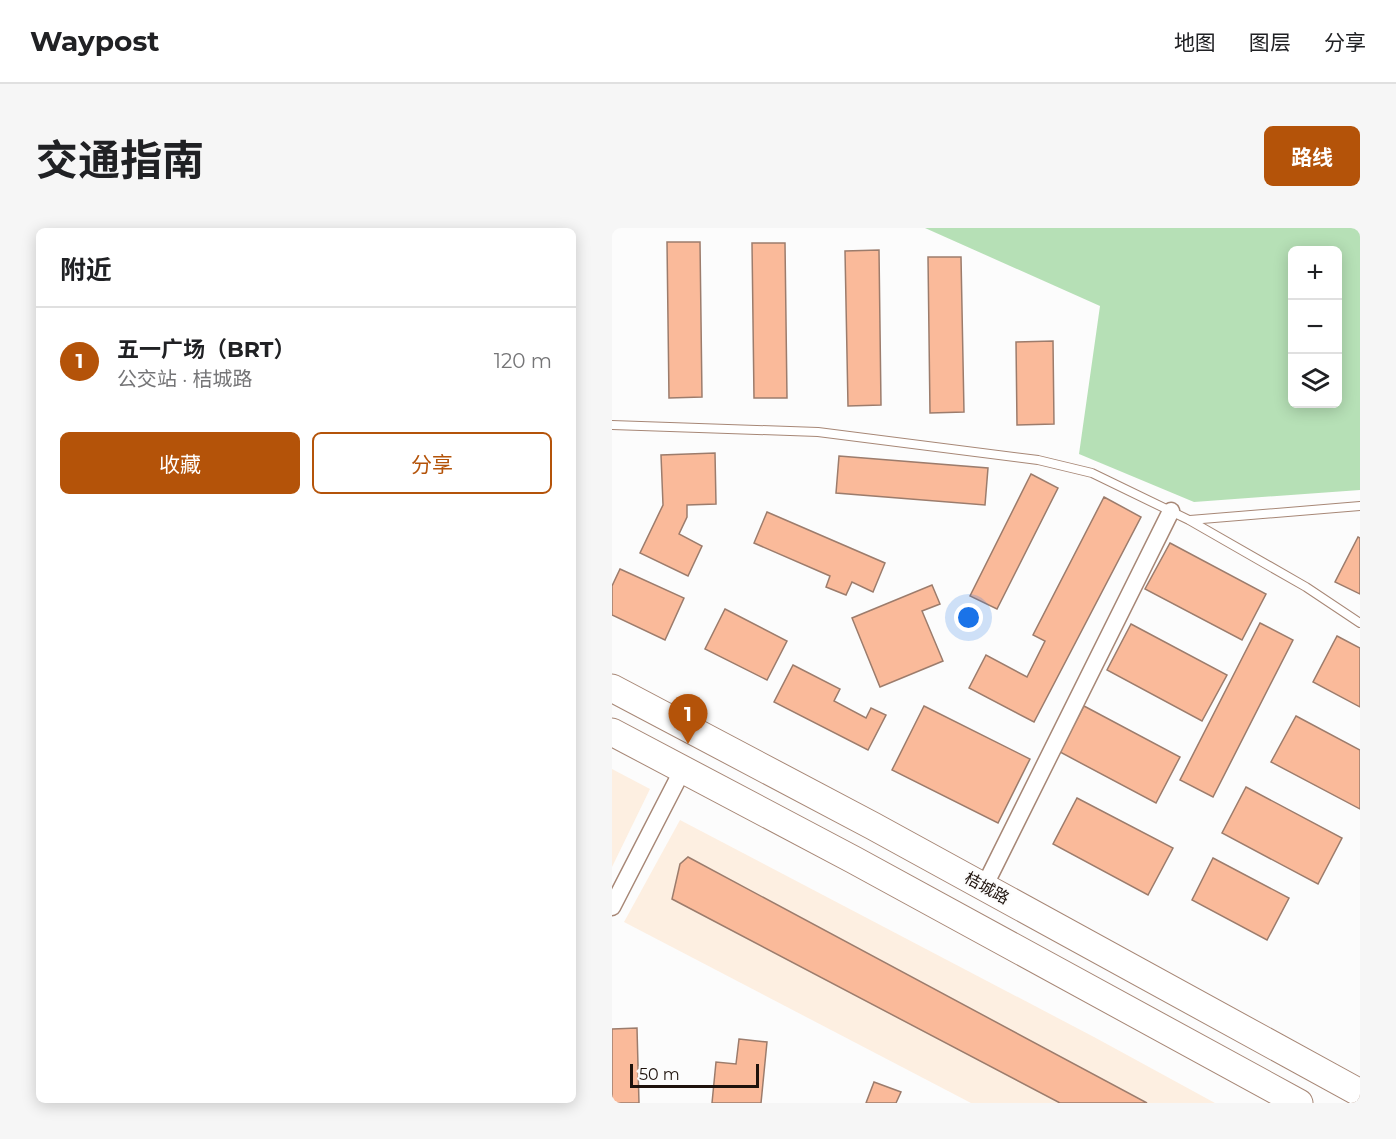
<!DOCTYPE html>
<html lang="zh">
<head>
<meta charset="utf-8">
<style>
	:root { --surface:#fff; --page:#f6f6f6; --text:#202124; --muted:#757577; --line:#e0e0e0; --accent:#b45309 }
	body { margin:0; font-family:Montserrat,"Noto Sans SC",sans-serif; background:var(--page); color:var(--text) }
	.controls { position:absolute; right:18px; top:18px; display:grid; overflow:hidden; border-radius:9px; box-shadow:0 3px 15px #0003 }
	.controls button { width:54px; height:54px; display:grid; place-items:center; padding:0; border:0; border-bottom:2px solid var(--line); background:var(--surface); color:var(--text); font:30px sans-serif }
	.scale { position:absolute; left:18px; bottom:15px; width:129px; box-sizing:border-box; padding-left:6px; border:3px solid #1e120c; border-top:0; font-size:16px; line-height:21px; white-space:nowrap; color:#1e120c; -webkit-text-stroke:4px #fcfcfc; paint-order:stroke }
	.you { position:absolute; left:357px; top:390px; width:21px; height:21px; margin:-15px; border:4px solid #fff; border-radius:50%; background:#1a73e8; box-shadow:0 0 0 9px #1a73e833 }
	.badge { display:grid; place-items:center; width:39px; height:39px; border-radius:50%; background:var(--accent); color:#fff; font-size:20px; font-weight:700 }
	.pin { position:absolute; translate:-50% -50px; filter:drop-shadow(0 2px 3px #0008) }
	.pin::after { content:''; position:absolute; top:32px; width:21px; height:18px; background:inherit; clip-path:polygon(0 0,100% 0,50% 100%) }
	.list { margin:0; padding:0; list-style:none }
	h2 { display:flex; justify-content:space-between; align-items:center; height:78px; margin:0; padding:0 24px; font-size:26px }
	h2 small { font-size:20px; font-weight:400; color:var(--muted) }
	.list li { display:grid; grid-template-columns:39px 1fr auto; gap:18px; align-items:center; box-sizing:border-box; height:108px; padding:0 24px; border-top:2px solid var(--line) }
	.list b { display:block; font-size:22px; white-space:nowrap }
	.list p { margin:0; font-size:20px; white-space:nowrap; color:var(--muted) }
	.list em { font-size:20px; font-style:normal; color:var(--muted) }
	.actions { display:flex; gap:12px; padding:18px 24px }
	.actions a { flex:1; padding:14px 0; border:2px solid var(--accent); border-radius:9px; text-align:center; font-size:21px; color:var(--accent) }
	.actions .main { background:var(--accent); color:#fff }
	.icon { flex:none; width:33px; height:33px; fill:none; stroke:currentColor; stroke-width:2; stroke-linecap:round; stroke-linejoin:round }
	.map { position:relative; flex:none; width:748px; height:875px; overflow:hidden; border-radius:9px }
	header { display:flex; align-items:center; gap:36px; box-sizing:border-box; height:84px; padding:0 30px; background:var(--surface); border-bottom:2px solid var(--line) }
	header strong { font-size:28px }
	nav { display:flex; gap:33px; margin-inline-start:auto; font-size:21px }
	.intro { display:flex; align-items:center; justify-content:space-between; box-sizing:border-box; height:144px; padding:0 36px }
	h1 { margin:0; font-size:42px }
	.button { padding:15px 27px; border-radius:9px; background:var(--accent); color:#fff; font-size:21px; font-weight:700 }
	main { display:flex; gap:36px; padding:0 36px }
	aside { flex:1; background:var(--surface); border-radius:9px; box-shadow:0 3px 15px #0003 }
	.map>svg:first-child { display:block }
</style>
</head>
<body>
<header>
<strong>Waypost</strong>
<nav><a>地图</a><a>图层</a><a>分享</a></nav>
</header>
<div class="intro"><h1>交通指南</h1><a class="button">路线</a></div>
<main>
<aside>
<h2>附近<small></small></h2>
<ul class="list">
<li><span class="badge">1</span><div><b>五一广场（BRT）</b><p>公交站 · 桔城路</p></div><em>120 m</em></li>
</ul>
<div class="actions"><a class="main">收藏</a><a>分享</a></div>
</aside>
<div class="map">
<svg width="748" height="875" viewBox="0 0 748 875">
	<rect width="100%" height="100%" fill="#fcfcfc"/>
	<g fill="#fdefe1">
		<path d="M0,541l38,20 -38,78z"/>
		<path d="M68,592l414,217 121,66h-244l-347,-181z"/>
	</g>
	<path fill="#b6e0b6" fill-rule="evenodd" d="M313,0h435v262l-166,12 -115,-48 21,-148zM726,22v154h-46v-154z"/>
	<g fill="#faba9a" stroke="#9c7c6c" stroke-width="1.5">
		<path d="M55,14h33l2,155 -33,1z"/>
		<path d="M140,15h33l2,155h-33z"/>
		<path d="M267,22l2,155 -33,1 -3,-155z"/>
		<path d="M316,29h33l3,155 -34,1z"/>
		<path d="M441,113l1,83 -37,1 -1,-83z"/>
		<path d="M103,225l1,51 -29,1v12l-8,17 23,12 -14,30 -48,-23 23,-48 -2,-50z"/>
		<path d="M227,228l149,12 -3,37 -149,-12z"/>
		<path d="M419,246l27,14 -61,121 -27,-13z"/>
		<path d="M492,269l37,20 -107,205 -65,-34 17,-33 41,22 18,-36 -12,-6z"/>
		<path d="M155,284l118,51 -12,29 -21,-10 -6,13 -20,-8 4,-11 -76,-33z"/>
		<path d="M746,309l2,1v56l-25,-12z"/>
		<path d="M558,315l96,51 -24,46 -97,-51z"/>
		<path d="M8,341l64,29 -19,42 -53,-25v-29z"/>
		<path d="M320,357l8,19 -18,7 21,50 -63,26 -28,-69z"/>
		<path d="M113,381l62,32 -20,39 -62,-31z"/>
		<path d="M648,395l33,17 -80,157 -33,-17z"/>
		<path d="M519,396l96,51 -25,46 -95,-51z"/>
		<path d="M725,408l23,12v59l-47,-25z"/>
		<path d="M181,437l47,24 -6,12 32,17 5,-10 15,7 -18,35 -94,-48z"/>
		<path d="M312,478l106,53 -32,64 -106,-53z"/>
		<path d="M472,478l96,51 -24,46 -96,-51z"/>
		<path d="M684,488l64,34v59l-89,-47z"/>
		<path d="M634,559l96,51 -24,46 -96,-51z"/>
		<path d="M465,570l96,50 -25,47 -95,-51z"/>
		<path d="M76,629l459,246h-87l-388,-204 8,-35z"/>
		<path d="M601,630l76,40 -22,42 -75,-40z"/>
		<path d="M25,800l2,75h-27v-74z"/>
		<path d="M127,811l28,3 -6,61h-49l4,-41 20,2z"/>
		<path d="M262,854l27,10 -5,11h-30z"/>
	</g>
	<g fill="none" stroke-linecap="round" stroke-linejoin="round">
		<defs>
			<g id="lane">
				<path d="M0,197l206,7 220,28 54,13 97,47 117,67 54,36"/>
				<path d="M578,292l170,-14"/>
			</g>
			<g id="street">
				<path d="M372,659l187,-376"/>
				<path d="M0,679l71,-138"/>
			</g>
			<g id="primary">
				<path d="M0,460l261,138 487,267"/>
				<path d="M0,504l242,128 445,243"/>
			</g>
		</defs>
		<use href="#lane" stroke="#a78776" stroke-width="10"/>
		<use href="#street" stroke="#a78776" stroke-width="19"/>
		<use href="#primary" stroke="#a78776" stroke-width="29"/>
		<use href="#lane" stroke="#fff" stroke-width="8"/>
		<use href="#street" stroke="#fff" stroke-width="16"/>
		<use href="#primary" stroke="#fff" stroke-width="27"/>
	</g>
	<g text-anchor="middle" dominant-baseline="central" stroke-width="4.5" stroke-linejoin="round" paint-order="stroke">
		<g font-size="16" fill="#1e120c" stroke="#fcfcfc">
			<text transform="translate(375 660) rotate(29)">桔城路</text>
		</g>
	</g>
</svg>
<div class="controls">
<button>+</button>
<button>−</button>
<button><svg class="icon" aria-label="layers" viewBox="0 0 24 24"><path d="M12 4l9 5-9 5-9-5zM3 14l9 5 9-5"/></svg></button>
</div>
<div class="scale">50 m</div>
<div class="you"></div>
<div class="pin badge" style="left:76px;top:516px">1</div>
</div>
</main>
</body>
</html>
